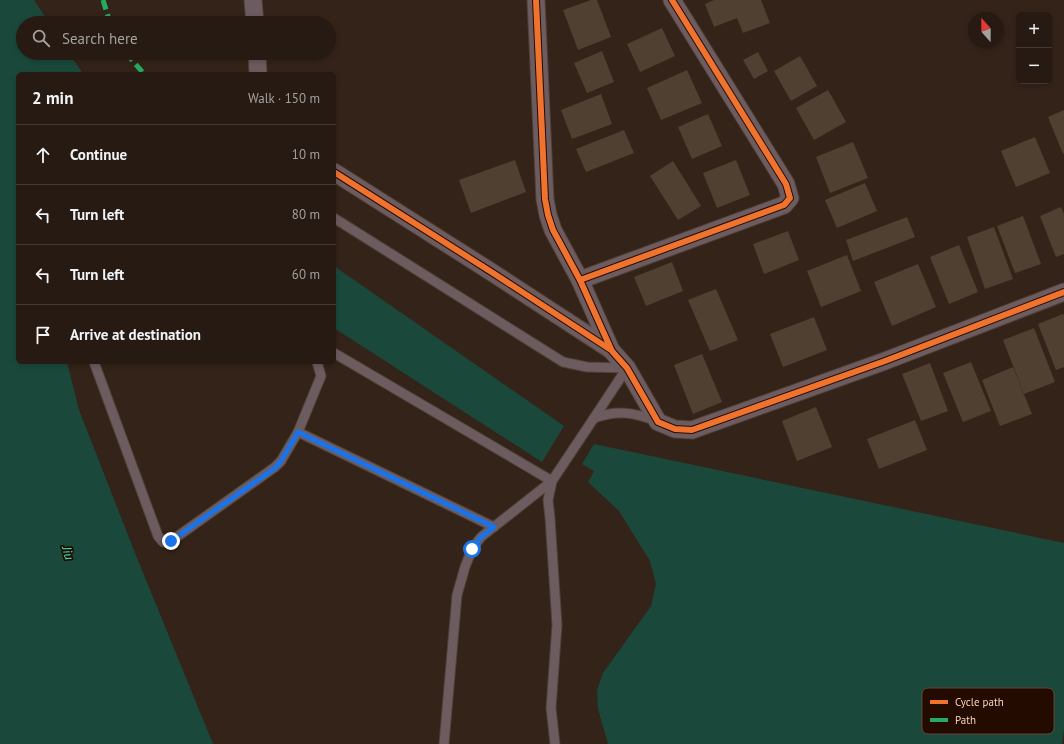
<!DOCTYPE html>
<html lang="en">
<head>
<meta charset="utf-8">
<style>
	:root { --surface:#271a12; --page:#2f231b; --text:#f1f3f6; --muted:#a4a19f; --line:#433832 }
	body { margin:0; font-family:"PT Sans",sans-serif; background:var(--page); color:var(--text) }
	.controls { position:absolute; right:12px; top:12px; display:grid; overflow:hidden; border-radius:6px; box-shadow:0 2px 6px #0003 }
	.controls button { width:36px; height:36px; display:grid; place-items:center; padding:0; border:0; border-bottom:1px solid var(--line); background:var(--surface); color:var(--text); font:20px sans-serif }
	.compass { position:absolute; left:968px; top:12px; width:36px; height:36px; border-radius:50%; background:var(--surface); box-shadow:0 2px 6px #0003; rotate:339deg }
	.stop { position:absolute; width:12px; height:12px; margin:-9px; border:3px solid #1a73e8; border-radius:50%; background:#fff }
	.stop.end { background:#1a73e8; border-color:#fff; box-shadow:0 1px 4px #0008 }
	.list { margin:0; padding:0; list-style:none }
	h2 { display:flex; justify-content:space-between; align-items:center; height:52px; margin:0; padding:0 16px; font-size:17px }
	h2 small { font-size:13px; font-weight:400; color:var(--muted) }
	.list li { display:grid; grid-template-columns:26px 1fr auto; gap:12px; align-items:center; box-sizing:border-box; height:60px; padding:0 16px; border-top:1px solid var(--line) }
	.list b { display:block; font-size:15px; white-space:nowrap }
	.list em { font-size:13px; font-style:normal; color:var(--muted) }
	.icon { flex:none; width:22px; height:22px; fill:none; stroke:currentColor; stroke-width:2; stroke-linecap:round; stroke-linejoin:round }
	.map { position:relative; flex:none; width:1064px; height:744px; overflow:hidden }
	.search { position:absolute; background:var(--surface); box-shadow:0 2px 6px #0003; left:16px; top:16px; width:320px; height:44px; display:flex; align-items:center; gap:10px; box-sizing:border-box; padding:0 14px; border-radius:22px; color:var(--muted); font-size:15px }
	.panel { position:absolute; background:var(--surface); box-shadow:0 2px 6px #0003; left:16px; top:72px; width:320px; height:292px; border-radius:6px }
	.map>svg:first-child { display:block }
</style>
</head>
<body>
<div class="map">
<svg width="1064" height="744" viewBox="0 0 1064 744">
	<rect width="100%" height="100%" fill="#342318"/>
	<g fill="#1a493b">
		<path d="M0,0h34l15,23h-26v30h46l14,21h-65v288h49l12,48 56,143 78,191h-213z"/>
		<path d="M334,266l230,160 -22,36 -208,-134z"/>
		<path d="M594,444l470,99v186l-2,15h-454l-10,-35 -1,-19 6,-17 48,-67 5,-22 -6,-23 -31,-50 -31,-29 6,-11 -12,-7z"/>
	</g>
	<g fill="#504031">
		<path d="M591,0h6l14,37 -33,13 -15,-40z"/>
		<path d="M714,0h47l9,23 -27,10 -6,-15 -23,9 -9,-23z"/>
		<path d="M662,28l13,28 -35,16 -13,-28z"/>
		<path d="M602,51l12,31 -27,11 -13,-30z"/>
		<path d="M758,52l10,19 -14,8 -11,-19z"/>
		<path d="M800,56l17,30 -26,15 -17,-30z"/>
		<path d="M687,70l15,33 -41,17 -14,-32z"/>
		<path d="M828,90l18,32 -32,18 -18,-32z"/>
		<path d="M601,94l11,30 -40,15 -11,-29z"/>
		<path d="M1064,110v43l-1,1 -15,-37z"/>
		<path d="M708,114l14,32 -30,13 -14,-32z"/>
		<path d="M624,130l10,23 -48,19 -10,-23z"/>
		<path d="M1035,137l15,36 -34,14 -15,-36z"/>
		<path d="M853,142l15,36 -38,15 -14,-36z"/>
		<path d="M515,160l11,32 -55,21 -12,-33z"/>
		<path d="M736,160l14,35 -33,13 -14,-35z"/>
		<path d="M673,161l28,45 -23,14 -28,-44z"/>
		<path d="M865,183l12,28 -40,17 -12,-28z"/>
		<path d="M1061,207l3,7v40l-8,3 -16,-41z"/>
		<path d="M1023,216l18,48 -26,9 -18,-47z"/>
		<path d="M907,217l8,20 -62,24 -7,-21z"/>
		<path d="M994,227l19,52 -28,10 -18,-52z"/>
		<path d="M788,231l11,29 -35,14 -11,-30z"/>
		<path d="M959,245l19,47 -29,12 -19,-47z"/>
		<path d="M847,255l14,36 -40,16 -14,-36z"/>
		<path d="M672,262l11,29 -37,15 -12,-29z"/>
		<path d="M918,264l18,43 -44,19 -18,-44z"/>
		<path d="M716,289l22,51 -28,11 -22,-51z"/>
		<path d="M1063,314l1,2v51l-8,3 -18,-46z"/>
		<path d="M814,317l13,33 -44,17 -13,-33z"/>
		<path d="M1034,328l21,54 -31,12 -21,-54z"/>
		<path d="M702,354l20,48 -29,12 -19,-49z"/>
		<path d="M971,362l20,49 -28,11 -20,-49z"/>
		<path d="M930,363l18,48 -27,10 -19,-47z"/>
		<path d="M1013,367l19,47 -32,12 -18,-46z"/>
		<path d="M816,407l16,40 -35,14 -15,-40z"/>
		<path d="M915,420l12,30 -48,19 -12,-30z"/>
	</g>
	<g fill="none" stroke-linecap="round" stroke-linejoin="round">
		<defs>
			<g id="service">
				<path d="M334,218l229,144 24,5 40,1"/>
				<path d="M334,353l218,128 -71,56 -9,12 -7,18 -8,28 -13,149"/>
				<path d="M94,362l64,174 5,6 8,-1 104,-74 6,-6 17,-29 196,95"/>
				<path d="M594,418l33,-50"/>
				<path d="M298,432l23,-56 -4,-14"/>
				<path d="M555,744l-4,-36 6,-83 -7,-107 -2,-18 4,-19 42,-63c23,-8 39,-6 62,3"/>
			</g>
			<g id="minor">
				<path d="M253,0l2,23"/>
				<path d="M536,0l9,199 3,16 5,15 27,50 31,70"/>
				<path d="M257,53l1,21"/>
				<path d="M334,172l159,101 118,77 16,18 31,54 17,7 17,1 193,-69 179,-69"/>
				<path d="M580,280l204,-75 6,-7 -4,-14 -114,-184"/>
			</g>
		</defs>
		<use href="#service" stroke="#514035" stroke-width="11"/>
		<use href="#minor" stroke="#514035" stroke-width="19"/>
		<use href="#service" stroke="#6c5c60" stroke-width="9"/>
		<use href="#minor" stroke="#6c5c60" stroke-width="17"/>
		<g stroke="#26ab63" stroke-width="5" stroke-dasharray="10 5" stroke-linecap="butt">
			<path d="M103,0l7,23"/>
			<path d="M126,53l18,21"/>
		</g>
		<defs>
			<g id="cycleway">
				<path d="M536,0l9,199 3,16 5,15 27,50 31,69"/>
				<path d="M334,172l159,101 118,77 16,18 31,54 17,7 17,1 193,-69 179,-69"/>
				<path d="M580,280l204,-75 6,-7 -4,-14 -114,-184"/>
			</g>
		</defs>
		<use href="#cycleway" stroke="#230b00" stroke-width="8"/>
		<use href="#cycleway" stroke="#ef722f" stroke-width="6"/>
	</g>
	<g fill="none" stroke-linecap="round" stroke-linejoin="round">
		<path stroke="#1a73e8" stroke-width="5" d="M171,541l104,-73 6,-7 17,-29 196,95 -13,10 -9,12"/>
	</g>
	<g text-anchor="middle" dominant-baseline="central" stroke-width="3.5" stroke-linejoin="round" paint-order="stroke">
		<g font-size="13" font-style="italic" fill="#43eac1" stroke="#230b00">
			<text transform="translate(68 553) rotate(75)">Jiu</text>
		</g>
	</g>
	<rect x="922" y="688" width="132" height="46" rx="6" fill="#230b00" stroke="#634739" stroke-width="1"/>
	<rect x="930" y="700" width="18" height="4" fill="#ef722f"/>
	<rect x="930" y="718" width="18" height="4" fill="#26ab63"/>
	<g font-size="11" fill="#f7d3be">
		<text x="955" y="706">Cycle path</text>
		<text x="955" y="724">Path</text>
	</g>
</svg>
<div class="controls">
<button>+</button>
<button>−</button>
</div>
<svg class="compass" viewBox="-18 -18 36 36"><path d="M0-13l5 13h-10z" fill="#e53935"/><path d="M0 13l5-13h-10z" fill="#a4a19f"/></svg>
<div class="stop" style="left:472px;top:549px"></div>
<div class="stop end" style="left:171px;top:541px"></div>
<div class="search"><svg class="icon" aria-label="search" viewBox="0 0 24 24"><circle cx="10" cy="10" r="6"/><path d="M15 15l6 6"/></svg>Search here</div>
<section class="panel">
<h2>2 min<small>Walk · 150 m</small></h2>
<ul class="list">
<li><svg class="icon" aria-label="ahead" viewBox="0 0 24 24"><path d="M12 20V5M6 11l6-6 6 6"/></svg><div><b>Continue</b></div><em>10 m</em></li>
<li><svg class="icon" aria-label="left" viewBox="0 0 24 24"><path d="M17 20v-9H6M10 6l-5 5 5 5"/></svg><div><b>Turn left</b></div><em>80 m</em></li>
<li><svg class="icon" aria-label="left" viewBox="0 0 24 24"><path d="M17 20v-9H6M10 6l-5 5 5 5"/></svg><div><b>Turn left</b></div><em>60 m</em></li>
<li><svg class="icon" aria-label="arrive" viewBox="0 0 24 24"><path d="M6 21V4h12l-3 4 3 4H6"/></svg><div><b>Arrive at destination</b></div></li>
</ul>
</section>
</div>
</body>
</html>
